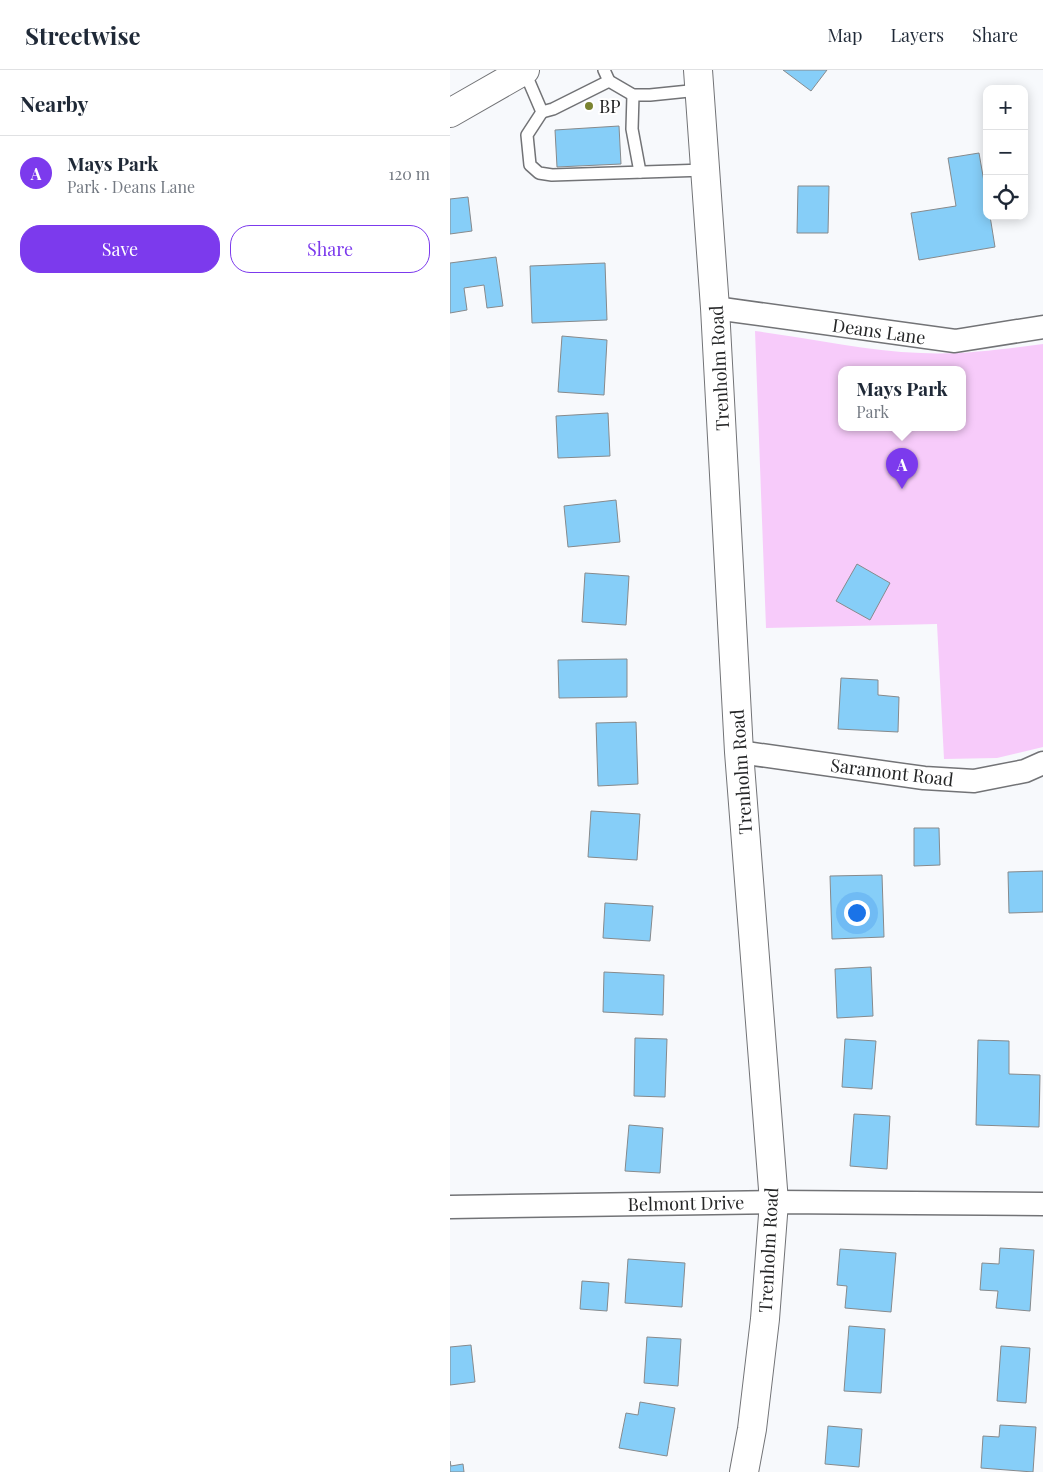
<!DOCTYPE html>
<html lang="en">
<head>
<meta charset="utf-8">
<style>
	:root { --surface:#fff; --page:#f2f2f3; --text:#1f2937; --muted:#747a83; --line:#e0e1e3; --accent:#7c3aed }
	body { margin:0; font-family:"Playfair Display",serif; background:var(--page); color:var(--text) }
	.controls { position:absolute; right:15px; top:15px; display:grid; overflow:hidden; border-radius:10px; box-shadow:0 2px 12px #0003 }
	.controls button { width:45px; height:45px; display:grid; place-items:center; padding:0; border:0; border-bottom:1px solid var(--line); background:var(--surface); color:var(--text); font:25px sans-serif }
	.you { position:absolute; left:406px; top:842px; width:18px; height:18px; margin:-12px; border:4px solid #fff; border-radius:50%; background:#1a73e8; box-shadow:0 0 0 8px #1a73e833 }
	.badge { display:grid; place-items:center; width:32px; height:32px; border-radius:50%; background:var(--accent); color:#fff; font-size:16px; font-weight:700 }
	.pin { position:absolute; translate:-50% -41px; filter:drop-shadow(0 1px 2px #0008) }
	.pin::after { content:''; position:absolute; top:26px; width:18px; height:15px; background:inherit; clip-path:polygon(0 0,100% 0,50% 100%) }
	.popup { position:absolute; left:388px; top:296px; width:128px; height:65px; box-sizing:border-box; display:grid; place-content:center; border-radius:10px; background:var(--surface); filter:drop-shadow(0 1px 4px #0005); font-size:16px; white-space:nowrap; color:var(--muted) }
	.popup b { font-size:19px; color:var(--text) }
	.popup::after { content:''; position:absolute; left:50%; top:100%; margin-left:-10px; border:10px solid transparent; border-top-color:var(--surface) }
	.list { margin:0; padding:0; list-style:none }
	h2 { display:flex; justify-content:space-between; align-items:center; height:65px; margin:0; padding:0 20px; font-size:21px }
	h2 small { font-size:16px; font-weight:400; color:var(--muted) }
	.list li { display:grid; grid-template-columns:32px 1fr auto; gap:15px; align-items:center; box-sizing:border-box; height:75px; padding:0 20px; border-top:1px solid var(--line) }
	.list b { display:block; font-size:19px; white-space:nowrap }
	.list p { margin:0; font-size:16px; white-space:nowrap; color:var(--muted) }
	.list em { font-size:16px; font-style:normal; color:var(--muted) }
	.actions { display:flex; gap:10px; padding:15px 20px }
	.actions a { flex:1; padding:11px 0; border:1px solid var(--accent); border-radius:20px; text-align:center; font-size:18px; color:var(--accent) }
	.actions .main { background:var(--accent); color:#fff }
	.icon { flex:none; width:28px; height:28px; fill:none; stroke:currentColor; stroke-width:2; stroke-linecap:round; stroke-linejoin:round }
	.map { position:relative; flex:none; width:593px; height:1402px; overflow:hidden }
	header { display:flex; align-items:center; gap:30px; box-sizing:border-box; height:70px; padding:0 25px; background:var(--surface); border-bottom:1px solid var(--line) }
	header strong { font-size:24px }
	nav { display:flex; gap:28px; margin-inline-start:auto; font-size:18px }
	main { display:flex }
	aside { flex:1; background:var(--surface) }
	.map>svg:first-child { display:block }
</style>
</head>
<body>
<header>
<strong>Streetwise</strong>
<nav><a>Map</a><a>Layers</a><a>Share</a></nav>
</header>
<main>
<aside>
<h2>Nearby<small></small></h2>
<ul class="list">
<li><span class="badge">A</span><div><b>Mays Park</b><p>Park · Deans Lane</p></div><em>120 m</em></li>
</ul>
<div class="actions"><a class="main">Save</a><a>Share</a></div>
</aside>
<div class="map">
<svg width="593" height="1402" viewBox="0 0 593 1402">
	<rect width="100%" height="100%" fill="#f7f9fc"/>
	<path fill="#f7cbfa" fill-rule="evenodd" d="M305,261c55,7 111,20 166,22 41,2 82,-4 122,-9v403l-46,11 -53,1 -7,-135 -171,4zM392,300h120v58h-120z"/>
	<g fill="#86cef8" stroke="#878a8c">
		<path d="M333,0h44l-16,21z"/>
		<path d="M169,56l2,38 -64,3 -2,-37z"/>
		<path d="M529,83l8,46v17h3l5,31 -76,13 -8,-47 45,-7 -8,-48z"/>
		<path d="M348,116h31l-1,47h-31z"/>
		<path d="M18,127l4,34 -22,3v-35z"/>
		<path d="M46,187l7,49 -16,2 -3,-23 -20,3 3,22 -17,3v-50z"/>
		<path d="M155,193l2,57 -75,3 -2,-57z"/>
		<path d="M112,266l45,4 -3,55 -46,-3z"/>
		<path d="M158,343l2,43 -52,2 -2,-42z"/>
		<path d="M166,430l4,42 -52,5 -4,-41z"/>
		<path d="M407,494l33,19 -20,37 -34,-19z"/>
		<path d="M135,503l44,3 -3,49 -44,-3z"/>
		<path d="M177,589v38l-68,1 -1,-38z"/>
		<path d="M391,608l37,2v15l21,2 -1,35 -60,-3z"/>
		<path d="M186,652l2,62 -40,2 -2,-63z"/>
		<path d="M141,741l49,3 -3,46 -49,-3z"/>
		<path d="M464,758h25l1,37 -26,1z"/>
		<path d="M593,801v41l-34,1 -1,-41z"/>
		<path d="M432,805l2,62 -52,2 -2,-63z"/>
		<path d="M155,833l48,3 -3,35 -47,-3z"/>
		<path d="M421,897l2,49 -36,2 -2,-49z"/>
		<path d="M154,902l60,3 -1,40 -60,-3z"/>
		<path d="M185,968l32,1 -2,58 -31,-1z"/>
		<path d="M395,969l31,2 -4,48 -30,-2z"/>
		<path d="M528,970l31,1v33l31,1 -1,52 -63,-2z"/>
		<path d="M404,1044l36,2 -3,53 -37,-3z"/>
		<path d="M179,1055l34,3 -3,45 -35,-2z"/>
		<path d="M550,1178l34,2 -4,61 -34,-3 2,-17 -18,-1 2,-27 17,1z"/>
		<path d="M390,1179l56,4 -5,59 -46,-4 2,-22 -10,-1z"/>
		<path d="M178,1189l57,4 -3,44 -57,-4z"/>
		<path d="M132,1211l27,2 -2,28 -27,-2z"/>
		<path d="M399,1256l36,3 -4,64 -37,-2z"/>
		<path d="M197,1267l34,2 -3,47 -34,-3z"/>
		<path d="M21,1275l4,37 -25,3v-38z"/>
		<path d="M551,1276l29,2 -4,55 -29,-2z"/>
		<path d="M190,1332l35,6 -8,48 -48,-8 7,-35 12,2z"/>
		<path d="M550,1355l36,2 -3,45 -52,-4 2,-32 16,1z"/>
		<path d="M378,1356l34,3 -3,38 -34,-3z"/>
		<path d="M0,1391l1,5 12,-2 1,8h-14z"/>
	</g>
	<g fill="none" stroke-linecap="round" stroke-linejoin="round">
		<defs>
			<g id="lane">
				<path d="M74,0l18,42 -15,23 3,30 9,8 13,2 153,-5"/>
				<path d="M154,0l5,11 24,14h17l49,-5"/>
				<path d="M183,25l-1,34 8,43"/>
				<path d="M92,42l11,-3 56,-28"/>
			</g>
			<g id="street">
				<path d="M265,238l240,33 88,-14"/>
				<path d="M289,682l185,26 50,3 51,-10 18,-8"/>
				<path d="M0,1137l324,-5 269,2"/>
			</g>
			<path id="secondary" d="M248,0l17,238 24,444 35,450 -9,117 -13,110 -8,43"/>
			<path id="primary" d="M0,43l75,-43"/>
		</defs>
		<use href="#lane" stroke="#727376" stroke-width="14"/>
		<use href="#street" stroke="#727376" stroke-width="25"/>
		<use href="#secondary" stroke="#727376" stroke-width="30"/>
		<use href="#primary" stroke="#727376" stroke-width="30"/>
		<use href="#lane" stroke="#fff" stroke-width="11"/>
		<use href="#street" stroke="#fff" stroke-width="22"/>
		<use href="#secondary" stroke="#fff" stroke-width="28"/>
		<use href="#primary" stroke="#fff" stroke-width="28"/>
	</g>
	<circle fill="#7a8330" stroke="#fff" stroke-width="2" cx="139" cy="36" r="5"/>
	<g text-anchor="middle" dominant-baseline="central" stroke-width="4" stroke-linejoin="round" paint-order="stroke">
		<g font-size="18" fill="#252627" stroke="#fff" text-anchor="start">
			<text x="149" y="36">BP</text>
		</g>
		<g font-size="18" fill="#252627" stroke="#fff">
			<text transform="translate(429 261) rotate(8)">Deans Lane</text>
			<text transform="translate(269 298) rotate(-93)">Trenholm Road</text>
			<text transform="translate(291 702) rotate(-94)">Trenholm Road</text>
			<text transform="translate(442 702) rotate(7)">Saramont Road</text>
			<text transform="translate(236 1133) rotate(-1)">Belmont Drive</text>
			<text transform="translate(318 1180) rotate(-87)">Trenholm Road</text>
		</g>
	</g>
</svg>
<div class="controls">
<button>+</button>
<button>−</button>
<button><svg class="icon" aria-label="locate" viewBox="0 0 24 24"><circle cx="12" cy="12" r="6"/><path d="M12 2v4M12 18v4M2 12h4M18 12h4"/></svg></button>
</div>
<div class="you"></div>
<div class="pin badge" style="left:452px;top:419px">A</div>
<div class="popup"><b>Mays Park</b>Park</div>
</div>
</main>
</body>
</html>
